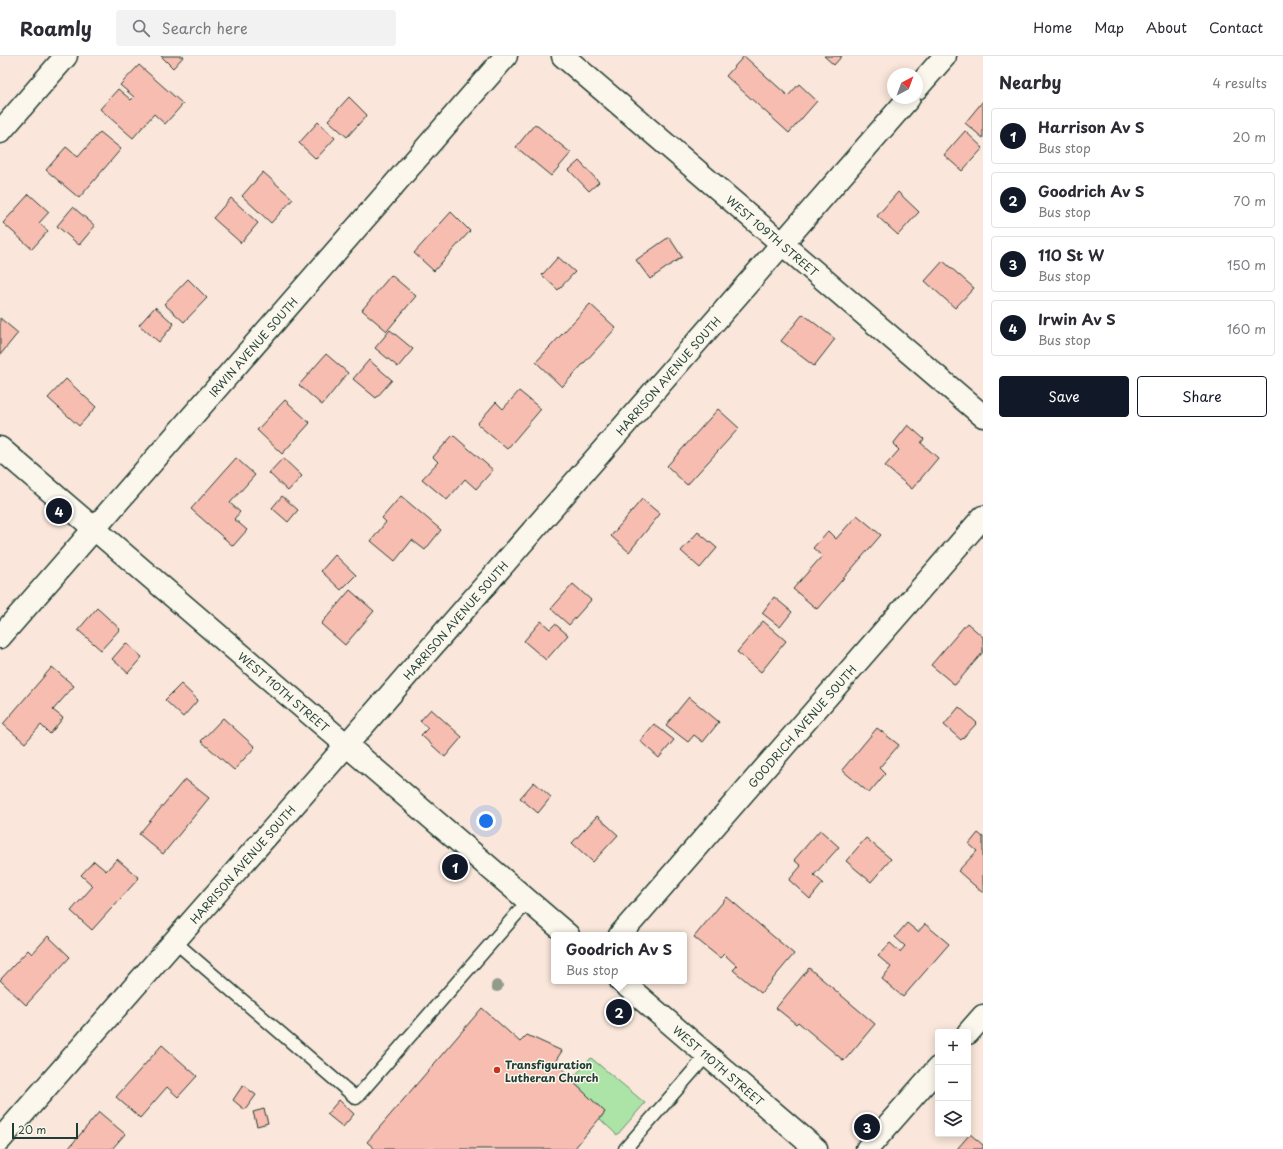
<!DOCTYPE html>
<html lang="en">
<head>
<meta charset="utf-8">
<style>
	:root { --surface:#fff; --page:#f2f2f3; --text:#2b2b33; --muted:#7c7c81; --line:#e1e1e2; --accent:#111827 }
	body { margin:0; font-family:"Playpen Sans",sans-serif; background:var(--page); color:var(--text) }
	.controls { position:absolute; right:12px; bottom:12px; display:grid; overflow:hidden; border-radius:4px; box-shadow:0 2px 10px #0003 }
	.controls button { width:36px; height:36px; display:grid; place-items:center; padding:0; border:0; border-bottom:1px solid var(--line); background:var(--surface); color:var(--text); font:20px sans-serif }
	.compass { position:absolute; left:887px; top:12px; width:36px; height:36px; border-radius:50%; background:var(--surface); box-shadow:0 2px 10px #0003; rotate:41deg }
	.scale { position:absolute; left:12px; bottom:10px; width:66px; box-sizing:border-box; padding-left:4px; border:2px solid #1f3d34; border-top:0; font-size:11px; line-height:14px; white-space:nowrap; color:#1f3d34; -webkit-text-stroke:3px #fbf7ec; paint-order:stroke }
	.you { position:absolute; left:486px; top:765px; width:14px; height:14px; margin:-10px; border:3px solid #fff; border-radius:50%; background:#1a73e8; box-shadow:0 0 0 6px #1a73e833 }
	.badge { display:grid; place-items:center; width:26px; height:26px; border-radius:50%; background:var(--accent); color:#fff; font-size:13px; font-weight:700 }
	.pin { position:absolute; translate:-50% -50%; border:2px solid #fff; box-shadow:0 1px 4px #0006 }
	.popup { position:absolute; left:551px; top:876px; width:136px; height:52px; box-sizing:border-box; display:grid; place-content:center; border-radius:4px; background:var(--surface); filter:drop-shadow(0 1px 3px #0005); font-size:13px; white-space:nowrap; color:var(--muted) }
	.popup b { font-size:15px; color:var(--text) }
	.popup::after { content:''; position:absolute; left:50%; top:100%; margin-left:-8px; border:8px solid transparent; border-top-color:var(--surface) }
	.list { margin:0; padding:0; list-style:none }
	h2 { display:flex; justify-content:space-between; align-items:center; height:52px; margin:0; padding:0 16px; font-size:17px }
	h2 small { font-size:13px; font-weight:400; color:var(--muted) }
	.list li { display:grid; grid-template-columns:26px 1fr auto; gap:12px; align-items:center; box-sizing:border-box; height:56px; margin:0 8px 8px; padding:0 8px; border:1px solid var(--line); border-radius:4px }
	.list b { display:block; font-size:15px; white-space:nowrap }
	.list p { margin:0; font-size:13px; white-space:nowrap; color:var(--muted) }
	.list em { font-size:13px; font-style:normal; color:var(--muted) }
	.actions { display:flex; gap:8px; padding:12px 16px }
	.actions a { flex:1; padding:9px 0; border:1px solid var(--accent); border-radius:4px; text-align:center; font-size:14px; color:var(--accent) }
	.actions .main { background:var(--accent); color:#fff }
	.icon { flex:none; width:22px; height:22px; fill:none; stroke:currentColor; stroke-width:2; stroke-linecap:round; stroke-linejoin:round }
	.map { position:relative; flex:none; width:983px; height:1093px; overflow:hidden }
	header { display:flex; align-items:center; gap:24px; box-sizing:border-box; height:56px; padding:0 20px; background:var(--surface); border-bottom:1px solid var(--line) }
	header strong { font-size:19px }
	nav { display:flex; gap:22px; margin-inline-start:auto; font-size:14px }
	.search { width:280px; height:36px; background:var(--page); display:flex; align-items:center; gap:10px; box-sizing:border-box; padding:0 14px; border-radius:4px; color:var(--muted); font-size:15px }
	main { display:flex }
	aside { flex:1; background:var(--surface) }
	.map>svg:first-child { display:block }
</style>
</head>
<body>
<header>
<strong>Roamly</strong>
<div class="search"><svg class="icon" aria-label="search" viewBox="0 0 24 24"><circle cx="10" cy="10" r="6"/><path d="M15 15l6 6"/></svg>Search here</div>
<nav><a>Home</a><a>Map</a><a>About</a><a>Contact</a></nav>
</header>
<main>
<div class="map">
<svg width="983" height="1093" viewBox="0 0 983 1093">
	<rect width="100%" height="100%" fill="#fae6da"/>
	<filter id="ink" filterUnits="userSpaceOnUse"><feTurbulence type="fractalNoise" baseFrequency=".025" numOctaves="2"/><feDisplacementMap in="SourceGraphic" scale="8" xChannelSelector="R" yChannelSelector="G"/><feConvolveMatrix kernelMatrix="1 2 1 2 8 2 1 2 1" color-interpolation-filters="sRGB"/></filter>
	<g filter="url(#ink)">
		<path fill="#ace3a6" stroke="#66906d" d="M591,1002l54,45 -28,32 -17,-16 5,-7 -34,-32z"/>
		<g fill="#f8bdb1" stroke="#1f3d34">
			<path d="M161,0h23l-11,12z"/>
			<path d="M744,0l44,40 11,-12 18,17 -28,32 -63,-57z"/>
			<path d="M824,0h18l-8,9z"/>
			<path d="M139,9l44,39 -18,20 -11,-10 -21,24 -33,-29 18,-20 13,11 3,-3 -14,-12z"/>
			<path d="M349,41l18,18 -20,22 -19,-17z"/>
			<path d="M983,45v37l-18,-15z"/>
			<path d="M318,66l17,16 -19,21 -17,-16z"/>
			<path d="M535,68l36,29 -20,23 -35,-29z"/>
			<path d="M965,75l18,17 -21,23 -18,-16z"/>
			<path d="M100,76l21,17 -42,49 -33,-28 20,-23 12,10z"/>
			<path d="M579,105l20,21 -10,9 -20,-21z"/>
			<path d="M263,116l30,27 -22,24 -29,-27z"/>
			<path d="M898,136l21,20 -21,23 -21,-19z"/>
			<path d="M29,138l20,18 -10,11 9,8 -16,18 -29,-26z"/>
			<path d="M231,142l27,25 -17,20 -28,-25z"/>
			<path d="M73,151l22,19 -16,19 -22,-19z"/>
			<path d="M451,156l19,19 -36,40 -20,-18z"/>
			<path d="M669,181l13,20 -32,22 -14,-19z"/>
			<path d="M558,201l17,15 -17,18 -16,-15z"/>
			<path d="M943,205l31,27 -19,20 -30,-27z"/>
			<path d="M391,219l25,21 -29,35 -25,-21z"/>
			<path d="M188,223l19,19 -23,24 -20,-18z"/>
			<path d="M590,248l26,24 -54,59 -26,-25z"/>
			<path d="M155,251l19,17 -15,18 -20,-17z"/>
			<path d="M803,258l32,25 -21,27 -33,-25z"/>
			<path d="M0,262l18,15 -18,22z"/>
			<path d="M390,274l23,19 -15,18 -23,-19z"/>
			<path d="M326,298l22,19 -26,32 -23,-20z"/>
			<path d="M369,304l23,20 -16,18 -23,-19z"/>
			<path d="M66,323l30,28 -17,19 -31,-28z"/>
			<path d="M519,335l22,18 -34,40 -30,-25 19,-22 7,7z"/>
			<path d="M285,344l25,23 -28,31 -25,-24z"/>
			<path d="M718,353l21,19 -52,57 -20,-19z"/>
			<path d="M908,369l16,14 -3,4 17,15 -26,31 -27,-23 14,-16 -6,-6z"/>
			<path d="M453,379l40,35 -17,19 -11,-10 -18,21 -25,-21 16,-17 -5,-5z"/>
			<path d="M236,402l19,17 -25,28 10,9 -6,7 13,11 -14,16 -42,-37z"/>
			<path d="M283,402l19,18 -14,15 -19,-18z"/>
			<path d="M282,440l16,14 -10,12 -16,-14z"/>
			<path d="M401,440l40,34 -16,20 -13,-10 -17,21 -24,-20 15,-19 -4,-4z"/>
			<path d="M642,443l18,15 -31,38 -18,-16z"/>
			<path d="M857,459l24,20 -64,74 -24,-20 29,-33 -9,-8 15,-17 8,8z"/>
			<path d="M698,476l19,16 -17,20 -19,-17z"/>
			<path d="M335,499l21,20 -15,15 -20,-19z"/>
			<path d="M573,528l18,16 -22,25 -18,-16z"/>
			<path d="M350,534l24,21 -29,34 -24,-21z"/>
			<path d="M774,541l18,15 -12,15 -18,-14z"/>
			<path d="M97,552l23,21 -19,21 -23,-20z"/>
			<path d="M541,565l9,8 5,-5 13,11 -22,25 -22,-19z"/>
			<path d="M763,565l23,20 -25,31 -24,-20z"/>
			<path d="M967,567l16,14v15l-28,33 -24,-20z"/>
			<path d="M126,587l16,14 -14,16 -16,-14z"/>
			<path d="M52,611l22,19 -21,24 10,8 -13,16 -9,-9 -16,18 -22,-19z"/>
			<path d="M181,628l17,16 -15,17 -18,-17z"/>
			<path d="M689,641l30,25 -16,20 -9,-7 -6,7 -22,-17z"/>
			<path d="M959,651l18,16 -16,17 -17,-15z"/>
			<path d="M431,653l31,28 -17,20 -24,-22 7,-7 -8,-7z"/>
			<path d="M223,662l32,29 -21,23 -33,-29z"/>
			<path d="M654,668l20,16 -15,18 -19,-17z"/>
			<path d="M877,672l22,17 -20,23 6,6 -16,19 -27,-23z"/>
			<path d="M185,723l24,19 -46,56 -24,-20z"/>
			<path d="M534,726l17,15 -13,16 -18,-15z"/>
			<path d="M597,760l21,19 -25,27 -21,-19z"/>
			<path d="M820,774l19,17 -25,28 9,8 -13,16 -21,-19 12,-14 -7,-6z"/>
			<path d="M978,777l5,4v56l-25,-22 19,-20 -8,-7z"/>
			<path d="M866,782l25,21 -20,23 -25,-21z"/>
			<path d="M117,803l22,19 -47,52 -21,-19 22,-25 -12,-11 13,-14 12,10z"/>
			<path d="M727,841l67,57 -33,39 -28,-23 4,-4 -13,-12 -4,4 -26,-21z"/>
			<path d="M907,867l11,9 7,-8 24,20 -46,53 -21,-18 9,-12 -13,-11 12,-13 10,9 5,-6 -10,-9z"/>
			<path d="M48,880l22,21 -44,48 -26,-25 28,-30 4,4z"/>
			<path d="M809,912l66,56 -31,37 -46,-39 -2,2 -20,-16z"/>
			<path d="M482,952l38,34 7,-7 35,16 -6,9 15,20 34,32 -31,37h-199l-8,-7z"/>
			<path d="M162,989l35,31 -19,21 -11,-10 -27,31 -24,-21z"/>
			<path d="M243,1029l13,10 -11,15 -12,-10z"/>
			<path d="M339,1044l15,14 -11,13 -16,-13z"/>
			<path d="M264,1053l4,14 -11,3 -4,-14z"/>
			<path d="M99,1056l26,22 -13,15h-44z"/>
			<path d="M970,1078l13,11v4h-26z"/>
		</g>
		<g fill="none" stroke-linecap="round" stroke-linejoin="round">
			<defs>
				<g id="lane">
					<path d="M174,885l182,157 172,-197"/>
					<path d="M625,1093l82,-94"/>
				</g>
				<g id="street">
					<path id="s1" d="M563,0l420,360"/>
					<path d="M917,32l28,-32"/>
					<path d="M0,76l66,-76"/>
					<path id="s2" d="M0,581l506,-581"/>
					<path id="s3" d="M620,879l363,-418"/>
					<path id="s4" d="M0,1084l329,-375 580,-667"/>
				</g>
				<g id="secondary">
					<path id="s5" d="M0,392l568,487"/>
					<path id="s6" d="M621,925l195,168"/>
					<path d="M968,977l15,-17"/>
					<path d="M867,1093l71,-81"/>
				</g>
			</defs>
			<use href="#lane" stroke="#1f3d34" stroke-width="15"/>
			<use href="#street" stroke="#1f3d34" stroke-width="25"/>
			<use href="#secondary" stroke="#1f3d34" stroke-width="25"/>
			<use href="#lane" stroke="#fbf7ec" stroke-width="12"/>
			<use href="#street" stroke="#fbf7ec" stroke-width="22"/>
			<use href="#secondary" stroke="#fbf7ec" stroke-width="22"/>
		</g>
		<circle fill="#919b8b" cx="497" cy="930" r="6"/>
	</g>
	<circle fill="#c8321e" stroke="#fbf7ec" stroke-width="1.5" cx="497" cy="1014" r="4"/>
	<g text-anchor="middle" dominant-baseline="central" stroke-width="3" stroke-linejoin="round" paint-order="stroke">
		<g font-size="11" fill="#1f3d34" stroke="#fbf7ec">
			<text stroke="none"><textPath href="#s1" startOffset="276">WEST 109TH STREET</textPath></text>
			<text stroke="none"><textPath href="#s2" startOffset="385">IRWIN AVENUE SOUTH</textPath></text>
			<text stroke="none"><textPath href="#s4" startOffset="1015">HARRISON AVENUE SOUTH</textPath></text>
			<text stroke="none"><textPath href="#s4" startOffset="691">HARRISON AVENUE SOUTH</textPath></text>
			<text stroke="none"><textPath href="#s5" startOffset="374">WEST 110TH STREET</textPath></text>
			<text stroke="none"><textPath href="#s3" startOffset="277">GOODRICH AVENUE SOUTH</textPath></text>
			<text stroke="none"><textPath href="#s4" startOffset="367">HARRISON AVENUE SOUTH</textPath></text>
			<text stroke="none"><textPath href="#s6" startOffset="129">WEST 110TH STREET</textPath></text>
		</g>
		<g font-size="11" font-weight="bold" fill="#1f3d34" stroke="#fbf7ec" text-anchor="start">
			<text x="505" y="1008">Transfiguration<tspan x="505" dy="13">Lutheran Church</tspan></text>
		</g>
	</g>
</svg>
<div class="controls">
<button>+</button>
<button>−</button>
<button><svg class="icon" aria-label="layers" viewBox="0 0 24 24"><path d="M12 4l9 5-9 5-9-5zM3 14l9 5 9-5"/></svg></button>
</div>
<svg class="compass" viewBox="-18 -18 36 36"><path d="M0-13l5 13h-10z" fill="#e53935"/><path d="M0 13l5-13h-10z" fill="#7c7c81"/></svg>
<div class="scale">20 m</div>
<div class="you"></div>
<div class="pin badge" style="left:455px;top:811px">1</div>
<div class="pin badge" style="left:619px;top:956px">2</div>
<div class="popup"><b>Goodrich Av S</b>Bus stop</div>
<div class="pin badge" style="left:867px;top:1071px">3</div>
<div class="pin badge" style="left:59px;top:455px">4</div>
</div>
<aside>
<h2>Nearby<small>4 results</small></h2>
<ul class="list">
<li><span class="badge">1</span><div><b>Harrison Av S</b><p>Bus stop</p></div><em>20 m</em></li>
<li><span class="badge">2</span><div><b>Goodrich Av S</b><p>Bus stop</p></div><em>70 m</em></li>
<li><span class="badge">3</span><div><b>110 St W</b><p>Bus stop</p></div><em>150 m</em></li>
<li><span class="badge">4</span><div><b>Irwin Av S</b><p>Bus stop</p></div><em>160 m</em></li>
</ul>
<div class="actions"><a class="main">Save</a><a>Share</a></div>
</aside>
</main>
</body>
</html>
